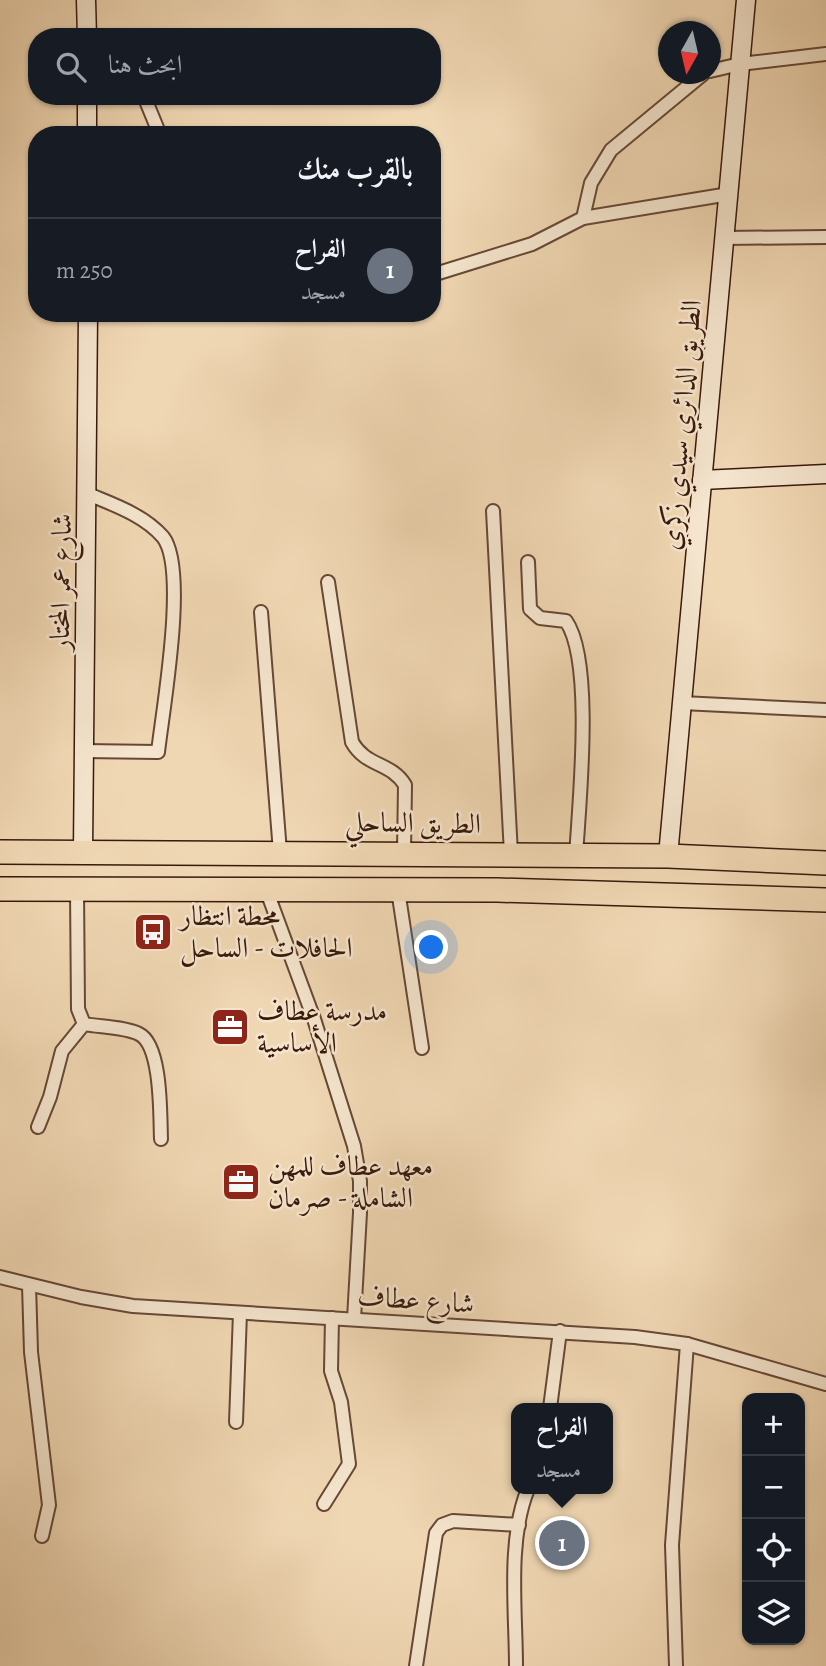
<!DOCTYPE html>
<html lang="ar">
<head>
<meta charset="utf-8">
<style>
	:root { --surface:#171b24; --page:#20242c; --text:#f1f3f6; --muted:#9ea1a6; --line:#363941; --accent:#2563eb }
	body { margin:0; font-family:Alegreya,Amiri,serif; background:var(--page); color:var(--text); direction:rtl }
	.controls { position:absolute; right:21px; bottom:21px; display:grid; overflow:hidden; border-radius:14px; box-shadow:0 2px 5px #0004 }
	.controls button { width:63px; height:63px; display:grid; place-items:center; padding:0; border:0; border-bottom:2px solid var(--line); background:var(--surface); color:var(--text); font:35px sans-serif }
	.compass { position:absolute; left:658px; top:21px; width:63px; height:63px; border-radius:50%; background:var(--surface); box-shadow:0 2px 5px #0004; rotate:188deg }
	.you { position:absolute; left:432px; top:948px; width:24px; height:24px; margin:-18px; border:5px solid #fff; border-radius:50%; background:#1a73e8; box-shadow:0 0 0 10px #1a73e833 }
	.badge { display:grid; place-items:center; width:46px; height:46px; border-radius:50%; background:var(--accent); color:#fff; font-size:23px; font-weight:700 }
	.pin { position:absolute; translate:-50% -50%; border:4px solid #fff; box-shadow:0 2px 7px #0006 }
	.popup { position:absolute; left:511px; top:1403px; width:102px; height:91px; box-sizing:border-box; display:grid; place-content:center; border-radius:14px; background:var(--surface); filter:drop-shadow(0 2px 5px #0005); font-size:23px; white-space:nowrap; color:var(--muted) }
	.popup b { font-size:26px; color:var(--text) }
	.popup::after { content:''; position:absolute; left:50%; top:100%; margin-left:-14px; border:14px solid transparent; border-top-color:var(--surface) }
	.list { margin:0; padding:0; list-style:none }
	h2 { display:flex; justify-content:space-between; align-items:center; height:91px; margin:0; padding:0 28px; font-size:30px }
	h2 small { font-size:23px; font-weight:400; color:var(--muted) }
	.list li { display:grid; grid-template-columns:46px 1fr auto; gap:21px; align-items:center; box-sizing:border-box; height:105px; padding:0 28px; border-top:2px solid var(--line) }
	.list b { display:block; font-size:26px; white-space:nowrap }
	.list p { margin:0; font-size:23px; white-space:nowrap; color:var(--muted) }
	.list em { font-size:23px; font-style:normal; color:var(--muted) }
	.icon { flex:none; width:38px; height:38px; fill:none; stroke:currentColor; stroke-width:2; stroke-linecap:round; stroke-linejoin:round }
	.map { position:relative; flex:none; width:826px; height:1666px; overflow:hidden; direction:ltr }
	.search { position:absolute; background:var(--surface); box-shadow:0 2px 5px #0004; left:28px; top:28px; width:413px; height:77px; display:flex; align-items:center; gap:18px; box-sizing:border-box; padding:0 24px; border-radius:28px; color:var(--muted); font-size:26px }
	.panel { position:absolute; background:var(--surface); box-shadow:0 2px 5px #0004; left:28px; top:126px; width:413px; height:196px; border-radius:28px; direction:rtl }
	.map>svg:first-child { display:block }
</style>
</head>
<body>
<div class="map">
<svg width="826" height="1666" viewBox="0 0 826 1666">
	<rect width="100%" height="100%" fill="#f0d7b3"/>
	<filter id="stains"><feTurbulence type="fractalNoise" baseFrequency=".00286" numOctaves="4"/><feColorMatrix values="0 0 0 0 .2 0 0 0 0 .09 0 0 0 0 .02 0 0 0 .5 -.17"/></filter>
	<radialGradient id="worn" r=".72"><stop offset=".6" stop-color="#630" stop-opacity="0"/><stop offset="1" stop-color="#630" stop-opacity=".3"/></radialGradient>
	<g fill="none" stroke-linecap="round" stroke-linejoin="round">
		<defs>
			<g id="street">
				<path d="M710,71l30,-7 86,-10"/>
				<path d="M144,96l16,39"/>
				<path d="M583,218l146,-24"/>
				<path d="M725,238l101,-1"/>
				<path d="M432,275l100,-31 51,-26 8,-35 20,-33 92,-76"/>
				<path d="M493,511l18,343"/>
				<path d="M528,562l2,47 10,9 26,3c28,40 13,183 10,235"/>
				<path d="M328,582l24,160c14,25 39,20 53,43l-1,67"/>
				<path d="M261,612l19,240"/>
				<path d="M682,703l144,7"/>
				<path d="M84,751l74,1c5,-44 30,-183 5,-215 -19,-22 -49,-32 -75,-43"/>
				<path d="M77,889l1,120 6,15c16,3 41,3 55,10 23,11 21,82 22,105"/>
				<path d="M266,889l48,130 40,127 6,35v32l-6,106"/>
				<path d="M398,890l24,158"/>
				<path d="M38,1127l12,-30 12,-46 22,-27"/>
				<path d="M0,1277l81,20 52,9 502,31 52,7 139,40"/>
				<path d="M29,1285l2,67 18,153 -7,31"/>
				<path d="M550,1408l10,-77"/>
				<path d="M236,1422l4,-109"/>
				<path d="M324,1504l25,-40 -8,-62 -10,-31 1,-53"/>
				<path d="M416,1666l20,-133 6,-8 11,-4 66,4"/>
				<path d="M516,1666c0,-54 -9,-126 12,-177"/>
				<path d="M676,1666l-4,-121 15,-201"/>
			</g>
			<g id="secondary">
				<path d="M86,0l1,37"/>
				<path d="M87,96v39"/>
				<path d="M702,480l124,-6"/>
				<path d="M83,852l5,-539"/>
				<path d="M668,856l78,-856"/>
			</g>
			<g id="highway">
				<path d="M0,852l668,4 158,7"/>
				<path d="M0,889l497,1 329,10"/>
			</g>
		</defs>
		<use href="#street" stroke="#664835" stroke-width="16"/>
		<use href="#secondary" stroke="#38190b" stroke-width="21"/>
		<use href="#highway" stroke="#38190b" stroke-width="26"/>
		<use href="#street" stroke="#f5e5ce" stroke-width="12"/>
		<use href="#secondary" stroke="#f5e5ce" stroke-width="18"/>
		<use href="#highway" stroke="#f0d7b3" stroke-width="23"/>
	</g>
	<defs>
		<symbol id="bus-square" viewBox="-11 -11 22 22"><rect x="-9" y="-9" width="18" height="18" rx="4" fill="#8f2418" stroke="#f5e5ce"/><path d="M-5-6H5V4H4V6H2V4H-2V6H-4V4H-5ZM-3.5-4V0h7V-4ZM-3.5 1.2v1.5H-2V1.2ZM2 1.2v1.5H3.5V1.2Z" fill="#fff"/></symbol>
		<symbol id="office-square" viewBox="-11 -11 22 22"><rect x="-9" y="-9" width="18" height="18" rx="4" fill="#8f2418" stroke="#f5e5ce"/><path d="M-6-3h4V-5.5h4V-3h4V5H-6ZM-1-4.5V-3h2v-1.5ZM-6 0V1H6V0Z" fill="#fff"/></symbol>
	</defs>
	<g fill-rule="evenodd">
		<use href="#bus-square" x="131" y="910" width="44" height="44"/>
		<use href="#office-square" x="208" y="1005" width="44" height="44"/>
		<use href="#office-square" x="219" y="1160" width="44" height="44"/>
	</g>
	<g text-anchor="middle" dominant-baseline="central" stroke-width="5" stroke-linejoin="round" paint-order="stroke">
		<g font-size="28" fill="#38190b" stroke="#f5e5ce">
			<text transform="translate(681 425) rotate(-85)">الطريق الدائري سيدي زكري</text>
			<text transform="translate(61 582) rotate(-89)">شارع عمر المختار</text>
			<text transform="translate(413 823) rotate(1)">الطريق الساحلي</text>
			<text transform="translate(416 1300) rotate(4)">شارع عطاف</text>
		</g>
		<g font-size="28" fill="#38190b" stroke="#f5e5ce" text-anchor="start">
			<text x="180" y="916">محطة انتظار<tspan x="180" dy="32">الحافلات - الساحل</tspan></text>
			<text x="257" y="1011">مدرسة عطاف<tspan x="257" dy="32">الأساسية</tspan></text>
			<text x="268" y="1166">معهد عطاف للمهن<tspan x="268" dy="32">الشاملة - صرمان</tspan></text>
		</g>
	</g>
	<rect width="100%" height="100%" filter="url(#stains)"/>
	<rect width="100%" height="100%" fill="url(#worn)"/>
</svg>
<div class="controls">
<button>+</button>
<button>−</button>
<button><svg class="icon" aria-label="locate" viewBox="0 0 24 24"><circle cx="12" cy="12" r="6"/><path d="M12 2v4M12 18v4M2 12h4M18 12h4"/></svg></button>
<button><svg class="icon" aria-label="layers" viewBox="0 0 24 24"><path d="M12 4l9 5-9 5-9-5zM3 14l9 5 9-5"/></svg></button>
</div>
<svg class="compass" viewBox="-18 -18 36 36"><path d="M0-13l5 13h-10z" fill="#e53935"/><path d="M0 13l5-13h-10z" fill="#9ea1a6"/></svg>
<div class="you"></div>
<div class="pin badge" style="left:562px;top:1543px;background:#6b7280">1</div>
<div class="popup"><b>الفراح</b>مسجد</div>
<div class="search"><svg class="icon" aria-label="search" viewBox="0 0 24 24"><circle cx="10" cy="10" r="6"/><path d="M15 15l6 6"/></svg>ابحث هنا</div>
<section class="panel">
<h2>بالقرب منك<small></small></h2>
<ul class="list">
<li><span class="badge" style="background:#6b7280">1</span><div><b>الفراح</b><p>مسجد</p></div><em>250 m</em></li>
</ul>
</section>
</div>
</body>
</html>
